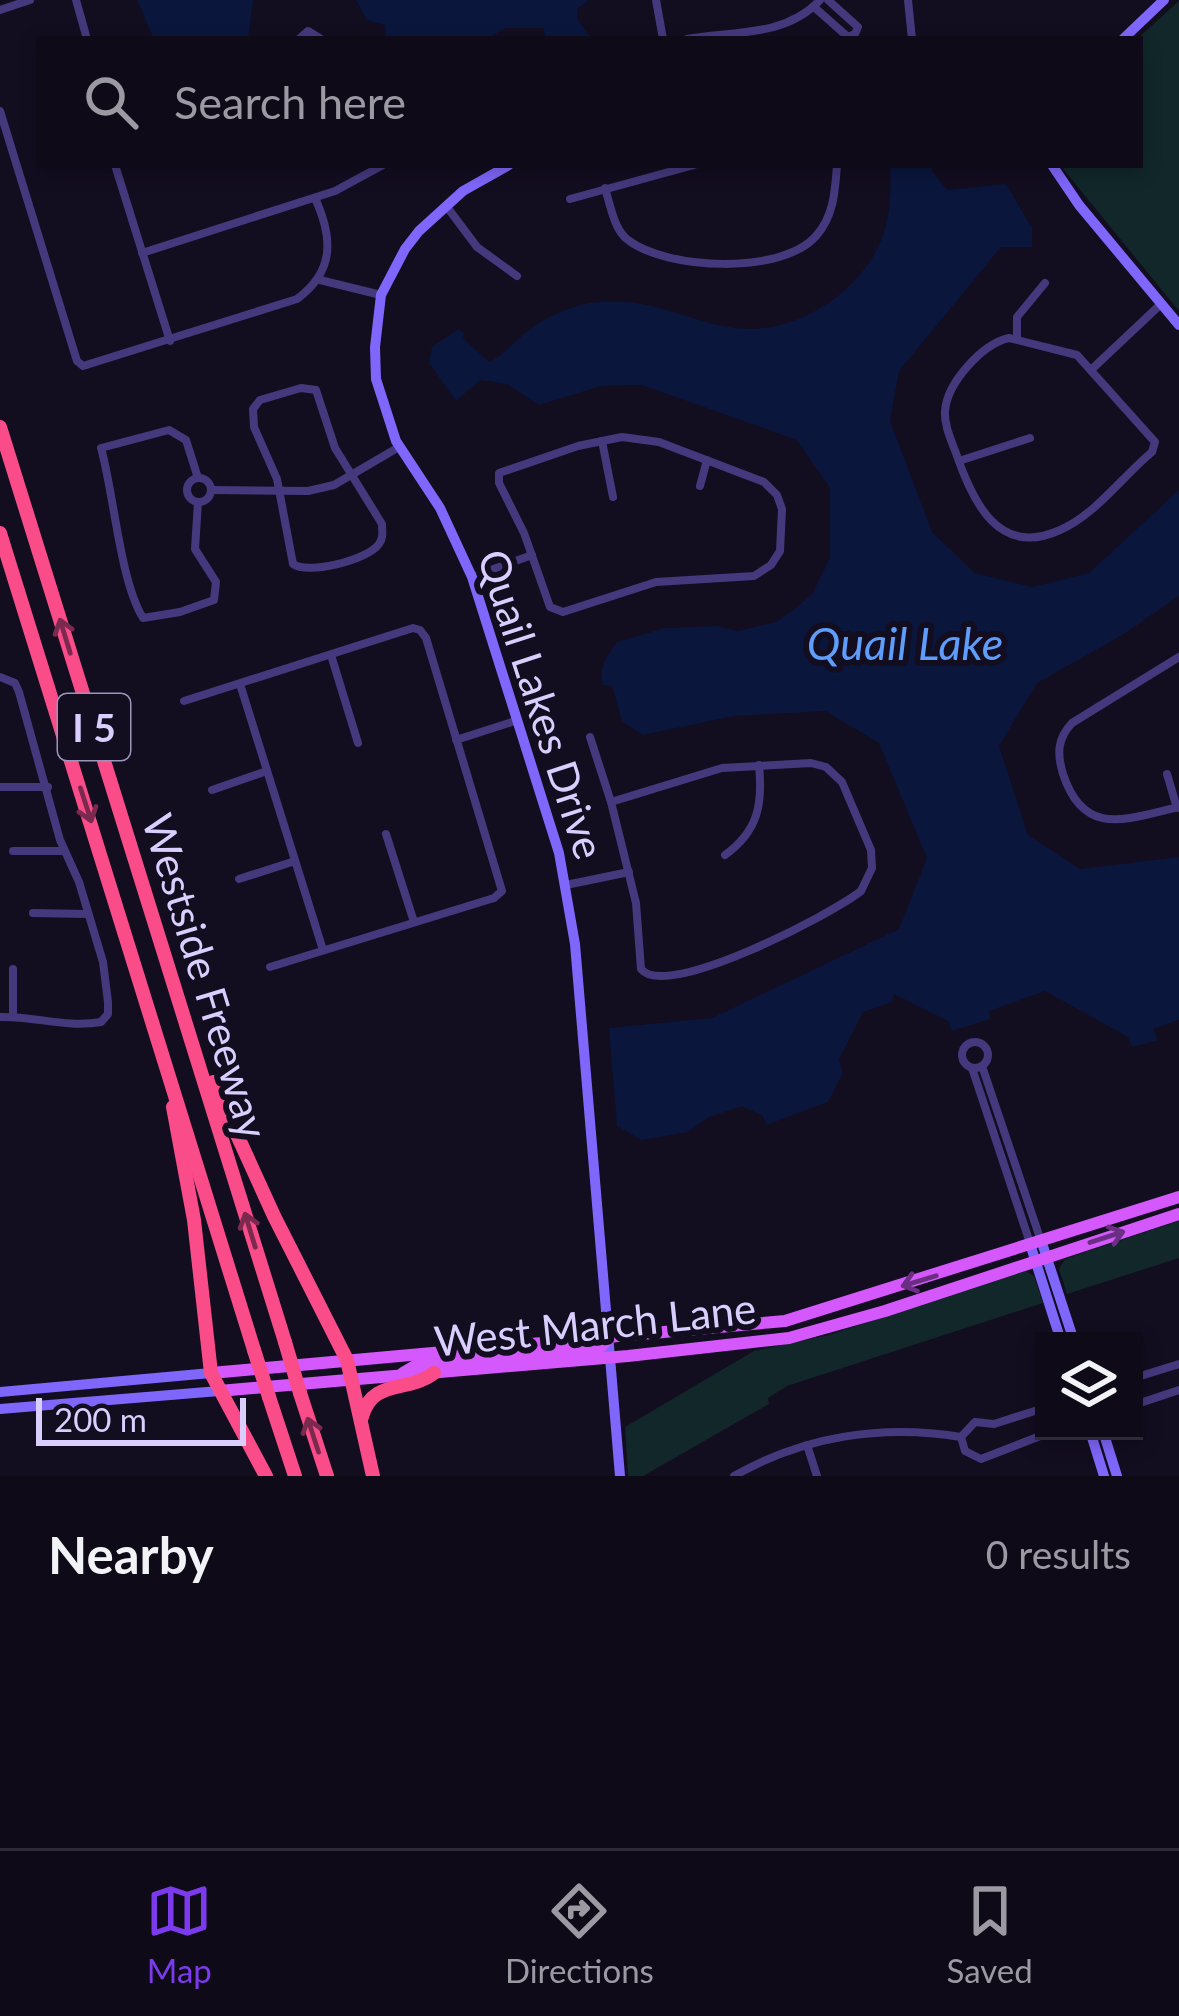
<!DOCTYPE html>
<html lang="en">
<head>
<meta charset="utf-8">
<style>
	:root { --surface:#0e0a18; --page:#1c1825; --text:#f1f3f6; --muted:#9b9aa2; --line:#2e2b37; --accent:#7c3aed }
	body { margin:0; font-family:Lato,sans-serif; background:var(--page); color:var(--text) }
	.controls { position:absolute; right:36px; bottom:36px; display:grid; overflow:hidden; border-radius:0px; box-shadow:0 6px 18px #0003 }
	.controls button { width:108px; height:108px; display:grid; place-items:center; padding:0; border:0; border-bottom:3px solid var(--line); background:var(--surface); color:var(--text); font:60px sans-serif }
	.scale { position:absolute; left:36px; bottom:30px; width:210px; box-sizing:border-box; padding-left:12px; border:6px solid #d9cefe; border-top:0; font-size:33px; line-height:42px; white-space:nowrap; color:#d9cefe; -webkit-text-stroke:9px #130d20; paint-order:stroke }
	.list { margin:0; padding:0; list-style:none }
	h2 { display:flex; justify-content:space-between; align-items:center; height:156px; margin:0; padding:0 48px; font-size:51px }
	h2 small { font-size:39px; font-weight:400; color:var(--muted) }
	.icon { flex:none; width:66px; height:66px; fill:none; stroke:currentColor; stroke-width:2; stroke-linecap:round; stroke-linejoin:round }
	.map { position:relative; flex:none; width:1179px; height:1476px; overflow:hidden }
	.search { position:absolute; background:var(--surface); box-shadow:0 6px 18px #0003; left:36px; right:36px; top:36px; height:132px; display:flex; align-items:center; gap:30px; box-sizing:border-box; padding:0 42px; border-radius:0px; color:var(--muted); font-size:45px }
	.sheet { height:372px; background:var(--surface) }
	nav { display:flex; justify-content:space-around; align-items:center; box-sizing:border-box; height:168px; border-top:3px solid var(--line); background:var(--surface); font-size:33px; color:var(--muted) }
	nav a { display:grid; justify-items:center; gap:6px }
	nav .on { color:var(--accent) }
	.map>svg:first-child { display:block }
</style>
</head>
<body>
<div class="map">
<svg width="1179" height="1476" viewBox="0 0 1179 1476">
	<rect width="100%" height="100%" fill="#130d20"/>
	<g fill="#11272a">
		<path d="M1179,1v310l-119,-146h80l-3,-126z"/>
		<path d="M1179,1221v37l-112,36 -8,-25 6,-10z"/>
		<path d="M1025,1271l9,5 9,27 -256,83 -19,12 1,6 -126,72h-15l-3,-49 129,-76 75,-16z"/>
	</g>
	<g fill="#0a163c">
		<path d="M137,0h116l-5,39h-94z"/>
		<path d="M356,0h233l-12,9v10l15,20h-46l-3,-11h-38l-17,11h-102l-1,-14 -18,-5z"/>
		<path d="M890,165h42v6l15,19 59,-6 26,44v19h-31l-102,124 -9,50 42,111 43,41 57,14 57,-14 90,-83v106l-55,38 -87,49 -38,63 29,89 52,34 99,-12v163l-26,9 5,11 -26,7 -4,-10 -83,-46 -56,20 1,8 -38,12 -4,-10 -54,-27 -2,8 -29,10 -24,47 4,14 -15,29 -62,23 -3,-9 -21,-10 -33,11 -21,15 -47,8 -24,-14 -8,-98 103,-10 187,-89 28,-71 -48,-115 -54,-32 -91,5 -91,19 -21,-14 -10,-35 -9,-1c-5,-18 4,-29 14,-43l48,-14 52,-2 21,5 38,-9 16,-11 20,-17 18,-36v-70l-33,-48 -155,-55 -41,1 -62,19 -32,-21 -27,-4 -24,21 -27,-38 3,-16 27,-18 5,4 -1,5 26,24c16,-8 22,-17 35,-28 17,-15 45,-28 67,-31 60,-8 90,17 144,25 59,8 126,-35 147,-90 9,-24 9,-49 8,-73z"/>
	</g>
	<g fill="none" stroke-linecap="round" stroke-linejoin="round">
		<g stroke="#45397e" stroke-width="8">
			<path d="M76,0l11,39"/>
			<path d="M656,0l7,39"/>
			<path d="M908,0l4,39"/>
			<path d="M814,7l34,30 7,-3 3,-7 -30,-27"/>
			<path d="M0,10l30,-10"/>
			<path d="M299,39l9,-8 13,8"/>
			<path d="M687,39c46,-8 99,-2 133,-39"/>
			<path d="M0,111l77,250 6,5 214,-67c38,-28 36,-61 18,-101"/>
			<path d="M115,165l55,176"/>
			<path d="M605,188c5,16 9,42 23,52 39,30 154,35 188,-4 18,-20 19,-45 21,-71"/>
			<path d="M570,199l124,-34"/>
			<path d="M447,207l30,40 40,29"/>
			<path d="M142,253l193,-62 48,-26"/>
			<path d="M320,280l61,15"/>
			<path d="M1009,338l68,17 78,87 -3,10c-29,24 -57,63 -92,78 -61,28 -87,-28 -103,-74 -5,-14 -13,-30 -12,-45 2,-28 37,-67 64,-73z"/>
			<path d="M1017,338v-21l28,-34"/>
			<path d="M1092,369l69,-65"/>
			<path d="M301,388l15,2 19,58 47,76c0,9 2,12 -3,20 -11,16 -71,31 -86,20l-16,-85 -23,-52 -1,-18 7,-9z"/>
			<path d="M622,437l37,5 105,40 13,13 5,14 -2,42 -9,14 -17,11 -98,6 -93,30 -13,-5 -26,-74 -25,-50v-10l79,-27z"/>
			<path d="M602,441l11,56"/>
			<path d="M959,461l71,-23"/>
			<path d="M198,478l-12,-38 -17,-10 -68,18c13,46 19,133 42,170l37,-6 34,-12 2,-18 -21,-33 3,-47"/>
			<circle cx="199" cy="490" r="12"/>
			<path d="M700,486l7,-26"/>
			<path d="M211,490l97,1 26,-6 65,-38"/>
			<path d="M472,577l60,-22"/>
			<path d="M331,655l27,88"/>
			<path d="M1179,657l-107,66c-15,16 -15,31 -9,51 21,64 63,45 116,33"/>
			<path d="M0,677l15,6 4,9 41,148 19,42 24,80 5,40v12l-7,8c-35,6 -66,-6 -101,-5"/>
			<path d="M240,684l83,266"/>
			<path d="M184,701l229,-73 7,2 6,8 76,253 -8,7 -224,69"/>
			<path d="M590,737l21,65"/>
			<path d="M456,740l62,-20"/>
			<path d="M811,763l15,4 16,15 29,68 1,18 -11,23c-29,23 -195,110 -220,78l-5,-66 -25,-101 111,-34z"/>
			<path d="M1167,774l10,34"/>
			<path d="M0,787h48"/>
			<path d="M212,790l55,-19"/>
			<path d="M386,834l28,88"/>
			<path d="M13,851h51"/>
			<path d="M725,855c33,-24 38,-50 34,-90"/>
			<path d="M239,879l56,-18"/>
			<path d="M566,885l63,-13"/>
			<path d="M33,913l54,1"/>
			<path d="M13,1016v-47"/>
			<circle cx="975" cy="1055" r="13"/>
			<path d="M982,1066l59,175"/>
			<path d="M972,1068l58,175"/>
			<path d="M1134,1378l45,-14"/>
			<path d="M1134,1405l45,-15"/>
			<path d="M961,1437l4,14 16,8 72,-28"/>
			<path d="M961,1437l14,-15 19,2 50,-16"/>
			<path d="M807,1445l10,31"/>
			<path d="M734,1476c70,-40 148,-52 227,-39"/>
		</g>
		<g stroke="#7f67fb" stroke-width="10">
			<path d="M1123,39l41,-39"/>
			<path d="M509,165l-46,26 -44,40 -14,18 -24,46 -6,52 1,32 20,62 44,67 32,69 87,276 16,91 45,532"/>
			<path d="M1052,165l27,40 100,120"/>
			<path d="M1042,1243l32,98"/>
			<path d="M1031,1247l30,94"/>
			<path d="M0,1392l211,-19"/>
			<path d="M0,1409l219,-18"/>
			<path d="M1090,1431l14,45"/>
			<path d="M1103,1431l14,45"/>
		</g>
		<g stroke="#d458fb" stroke-width="12">
			<path d="M211,1373l574,-52 394,-124"/>
			<path d="M403,1373l12,-7 184,-17 10,-11"/>
			<path d="M219,1391l409,-35 161,-18 96,-27 294,-97"/>
		</g>
		<g stroke="#fa4c88" stroke-width="14">
			<path d="M0,427l285,915"/>
			<path d="M0,533l254,817"/>
			<path d="M213,1082l61,134 73,144 26,116"/>
			<path d="M173,1107l21,113 17,153 55,103"/>
			<path d="M300,1393l27,83"/>
			<path d="M269,1397l26,79"/>
			<path d="M362,1417c10,-39 46,-24 72,-44"/>
		</g>
		<g stroke="#fa4c88" stroke-width="14">
			<path d="M285,1342l15,51"/>
			<path d="M254,1350l15,47"/>
		</g>
	</g>
	<defs><path id="oneway-shaft" d="M-6 0H5M1.5-3L5.5 0L1.5 3" fill="none" stroke-width="1.6" stroke-linecap="round" stroke-linejoin="round" transform="scale(3)"/></defs>
	<g stroke="#7b294f">
		<use href="#oneway-shaft" transform="translate(65 636) rotate(-107)"/>
		<use href="#oneway-shaft" transform="translate(86 805) rotate(72)"/>
		<use href="#oneway-shaft" transform="translate(250 1230) rotate(-107)"/>
		<use href="#oneway-shaft" transform="translate(313 1435) rotate(-108)"/>
	</g>
	<g stroke="#6a2f83">
		<use href="#oneway-shaft" transform="translate(1107 1237) rotate(-18)"/>
		<use href="#oneway-shaft" transform="translate(919 1281) rotate(163)"/>
	</g>
	<g text-anchor="middle" dominant-baseline="central" stroke-width="12" stroke-linejoin="round" paint-order="stroke">
		<rect fill="#130d20" stroke="#9e94bb" stroke-width="3" x="58" y="694" width="72" height="66" rx="9"/>
		<g font-size="39" font-weight="bold" fill="#d9cefe">
			<text x="94" y="727">I 5</text>
		</g>
		<g font-size="42" fill="#d9cefe" stroke="#130d20">
			<text transform="translate(542 704) rotate(72)">Quail Lakes Drive</text>
			<text transform="translate(206 976) rotate(73)">Westside Freeway</text>
			<text transform="translate(595 1324) rotate(-6)">West March Lane</text>
		</g>
		<g font-size="45" font-style="italic" fill="#5e9dfb" stroke="#130d20">
			<text x="905" y="643">Quail Lake</text>
		</g>
	</g>
</svg>
<div class="controls">
<button><svg class="icon" aria-label="layers" viewBox="0 0 24 24"><path d="M12 4l9 5-9 5-9-5zM3 14l9 5 9-5"/></svg></button>
</div>
<div class="scale">200 m</div>
<div class="search"><svg class="icon" aria-label="search" viewBox="0 0 24 24"><circle cx="10" cy="10" r="6"/><path d="M15 15l6 6"/></svg>Search here</div>
</div>
<section class="sheet">
<h2>Nearby<small>0 results</small></h2>
<ul class="list">
</ul>
</section>
<nav>
<a class="on"><svg class="icon" aria-label="map" viewBox="0 0 24 24"><path d="M3 6l6-2 6 2 6-2v14l-6 2-6-2-6 2zM9 4v14M15 6v14"/></svg>Map</a>
<a><svg class="icon" aria-label="directions" viewBox="0 0 24 24"><path d="M12 3l9 9-9 9-9-9zM9 14v-3h6M13 9l2 2-2 2"/></svg>Directions</a>
<a><svg class="icon" aria-label="saved" viewBox="0 0 24 24"><path d="M7 4h10v16l-5-4-5 4z"/></svg>Saved</a>
</nav>
</body>
</html>
